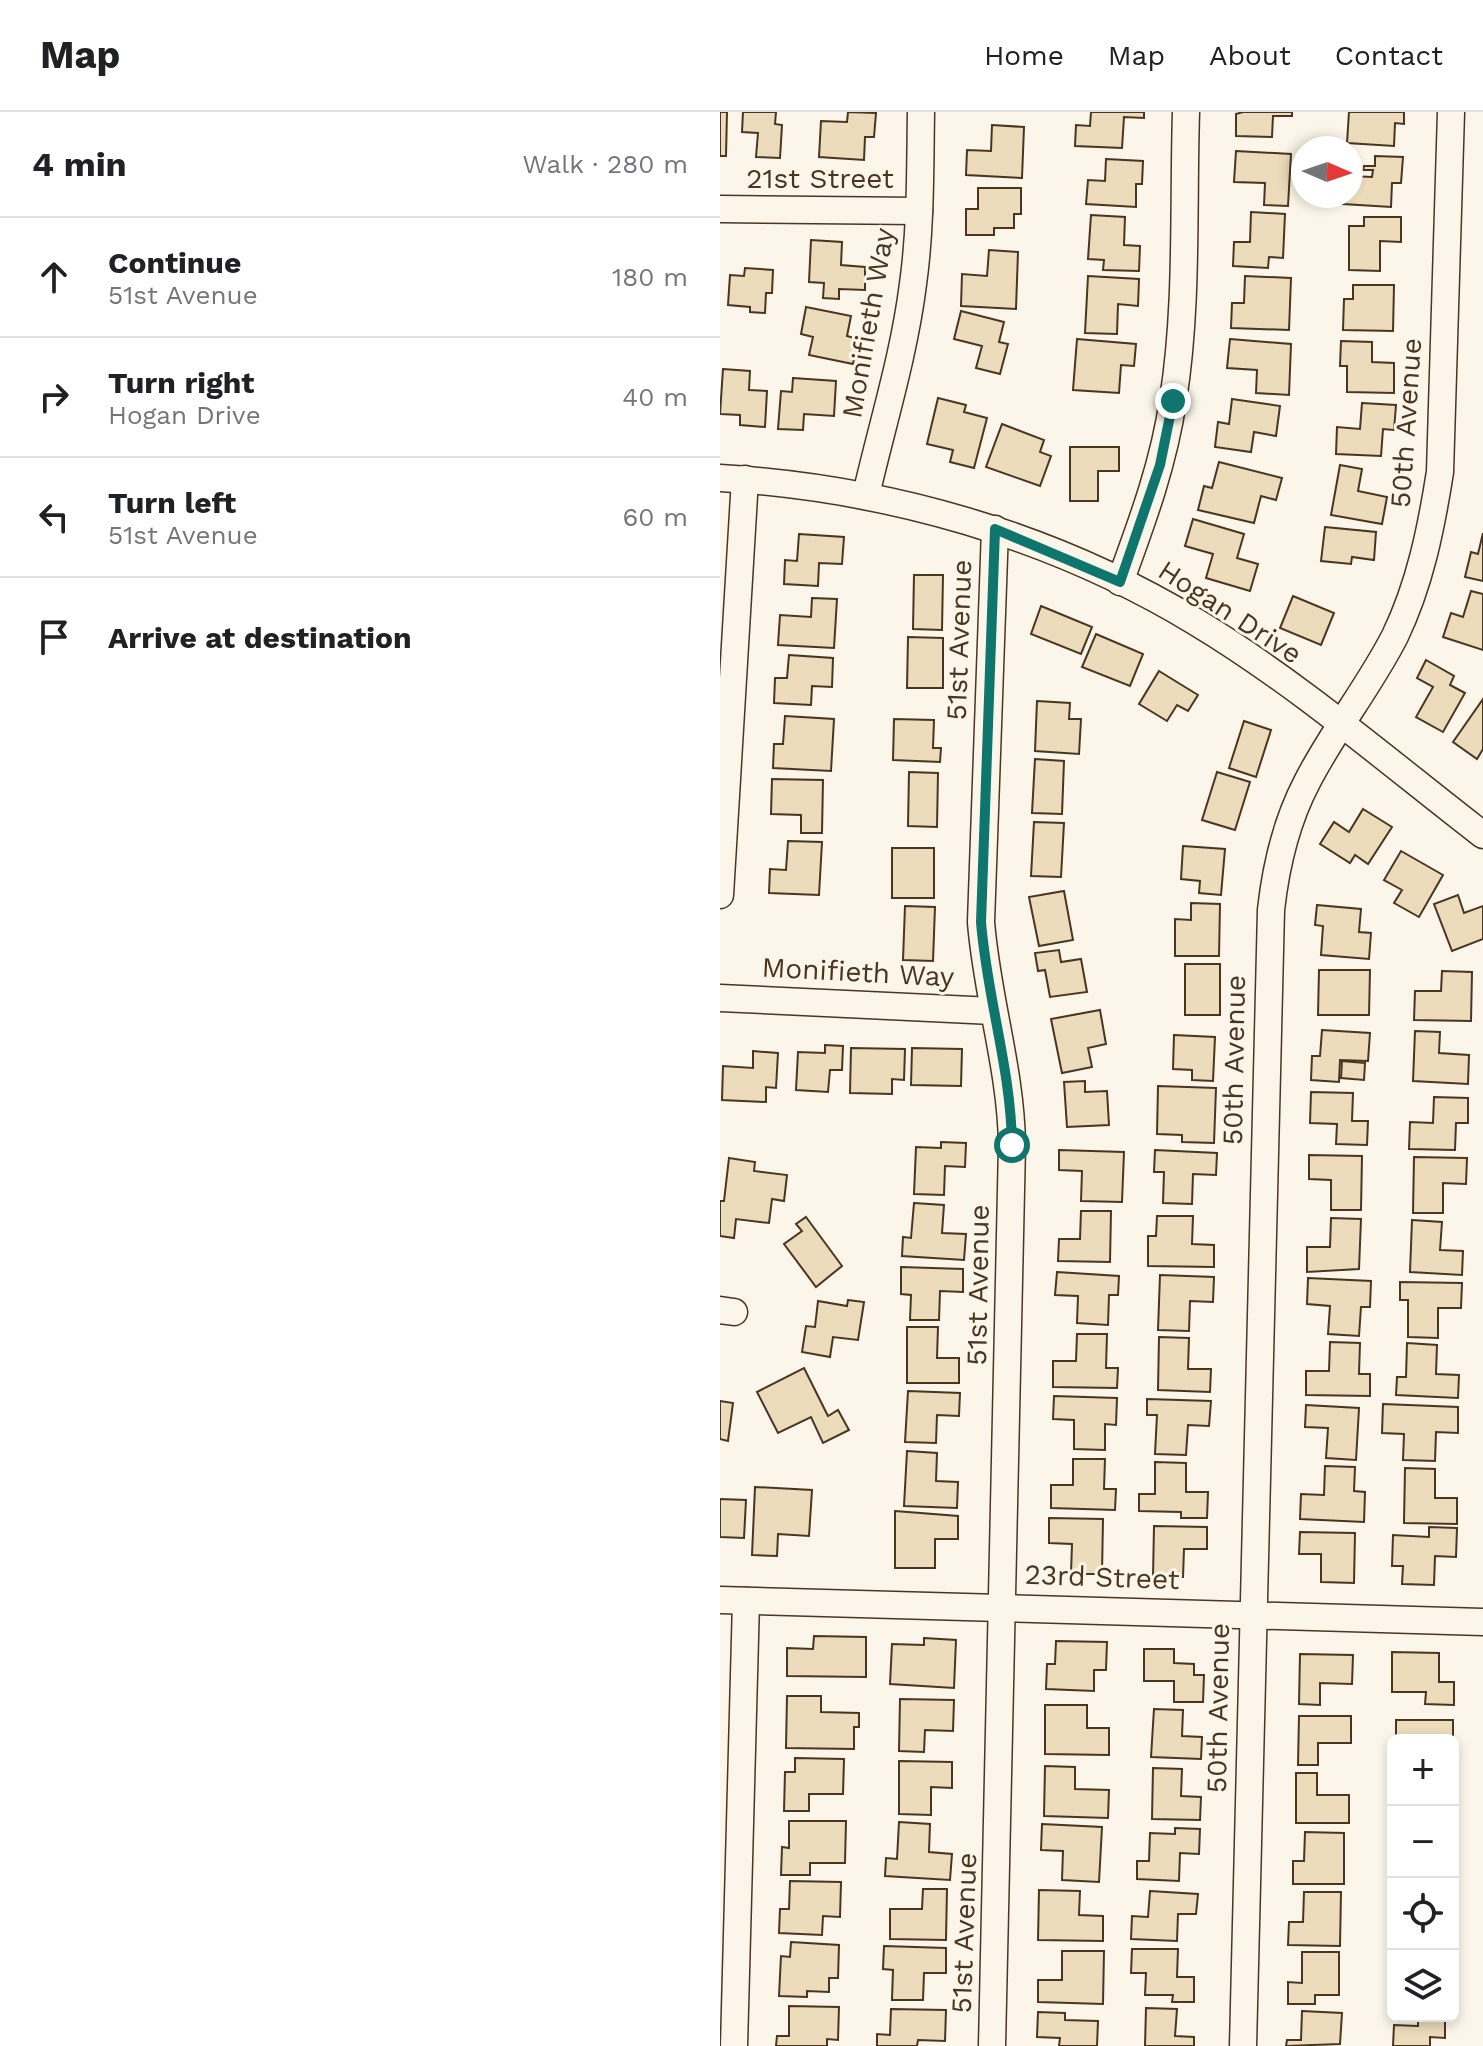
<!DOCTYPE html>
<html lang="en">
<head>
<meta charset="utf-8">
<style>
	:root { --surface:#fff; --page:#f6f6f6; --text:#202124; --muted:#757577; --line:#e0e0e0 }
	body { margin:0; font-family:"Work Sans",sans-serif; background:var(--page); color:var(--text) }
	.controls { position:absolute; right:24px; bottom:24px; display:grid; overflow:hidden; border-radius:12px; box-shadow:0 4px 12px #0003 }
	.controls button { width:72px; height:72px; display:grid; place-items:center; padding:0; border:0; border-bottom:2px solid var(--line); background:var(--surface); color:var(--text); font:40px sans-serif }
	.compass { position:absolute; left:571px; top:24px; width:72px; height:72px; border-radius:50%; background:var(--surface); box-shadow:0 4px 12px #0003; rotate:92deg }
	.stop { position:absolute; width:24px; height:24px; margin:-18px; border:6px solid #0f766e; border-radius:50%; background:#fff }
	.stop.end { background:#0f766e; border-color:#fff; box-shadow:0 2px 8px #0008 }
	.list { margin:0; padding:0; list-style:none }
	h2 { display:flex; justify-content:space-between; align-items:center; height:104px; margin:0; padding:0 32px; font-size:34px }
	h2 small { font-size:26px; font-weight:400; color:var(--muted) }
	.list li { display:grid; grid-template-columns:52px 1fr auto; gap:24px; align-items:center; box-sizing:border-box; height:120px; padding:0 32px; border-top:2px solid var(--line) }
	.list b { display:block; font-size:30px; white-space:nowrap }
	.list p { margin:0; font-size:26px; white-space:nowrap; color:var(--muted) }
	.list em { font-size:26px; font-style:normal; color:var(--muted) }
	.icon { flex:none; width:44px; height:44px; fill:none; stroke:currentColor; stroke-width:2; stroke-linecap:round; stroke-linejoin:round }
	.map { position:relative; flex:none; width:763px; height:1934px; overflow:hidden }
	header { display:flex; align-items:center; gap:48px; box-sizing:border-box; height:112px; padding:0 40px; background:var(--surface); border-bottom:2px solid var(--line) }
	header strong { font-size:38px }
	nav { display:flex; gap:44px; margin-inline-start:auto; font-size:28px }
	main { display:flex }
	aside { flex:1; background:var(--surface) }
	.map>svg:first-child { display:block }
</style>
</head>
<body>
<header>
<strong>Map</strong>
<nav><a>Home</a><a>Map</a><a>About</a><a>Contact</a></nav>
</header>
<main>
<aside>
<h2>4 min<small>Walk · 280 m</small></h2>
<ul class="list">
<li><svg class="icon" aria-label="ahead" viewBox="0 0 24 24"><path d="M12 20V5M6 11l6-6 6 6"/></svg><div><b>Continue</b><p>51st Avenue</p></div><em>180 m</em></li>
<li><svg class="icon" aria-label="right" viewBox="0 0 24 24"><path d="M7 20v-9h11M14 6l5 5-5 5"/></svg><div><b>Turn right</b><p>Hogan Drive</p></div><em>40 m</em></li>
<li><svg class="icon" aria-label="left" viewBox="0 0 24 24"><path d="M17 20v-9H6M10 6l-5 5 5 5"/></svg><div><b>Turn left</b><p>51st Avenue</p></div><em>60 m</em></li>
<li><svg class="icon" aria-label="arrive" viewBox="0 0 24 24"><path d="M6 21V4h12l-3 4 3 4H6"/></svg><div><b>Arrive at destination</b></div></li>
</ul>
</aside>
<div class="map">
<svg width="763" height="1934" viewBox="0 0 763 1934">
	<rect width="100%" height="100%" fill="#fbf6e9"/>
	<g fill="#ecdcbc" stroke="#4a3520" stroke-width="2">
		<path d="M0,0h7l-1,44h-6z"/>
		<path d="M23,0h33l-1,12 7,1 -2,33 -24,-1 2,-24 -16,-1z"/>
		<path d="M128,0l28,1 -2,24h-9l-1,23 -45,-3 2,-36 26,1z"/>
		<path d="M371,0h53v6l-20,-1 -2,31 -47,-2 1,-21 14,1z"/>
		<path d="M523,0h49v4h-19l-1,21 -36,-1v-22z"/>
		<path d="M629,0h55v12l-9,-1 -1,23 -47,-3z"/>
		<path d="M272,13l32,2 -2,51 -56,-3 1,-25 24,1z"/>
		<path d="M516,39l55,3 -3,52 -24,-1 1,-22 -31,-1z"/>
		<path d="M655,44l28,1 -2,26h-9l-1,24 -48,-3 1,-8h7v-20l21,1 1,-7h-10l1,-4h11z"/>
		<path d="M386,47l37,2 -1,23h-6v23l-50,-3 2,-24 17,1z"/>
		<path d="M258,76h43v26h-7v14h-20v7h-28v-26h12z"/>
		<path d="M531,100l34,2 -2,44 -14,-1 -1,11 -35,-2 1,-24h16z"/>
		<path d="M371,103l34,2 -1,28 16,1 -1,25 -36,-1 1,-10 -16,-1z"/>
		<path d="M644,105h37v25l-21,-1v30l-31,-1v-44h15z"/>
		<path d="M91,128l31,2 -1,23 24,2v23l-26,-1v10l-16,-1 1,-15 -15,-1z"/>
		<path d="M269,138l29,2 -2,57 -55,-3 1,-32 25,2z"/>
		<path d="M25,156l28,2 -1,23h-6l-1,20 -15,-1v-5l-22,-2 2,-30 14,1z"/>
		<path d="M368,164l51,3 -1,27 -20,-2 -1,30 -32,-1z"/>
		<path d="M525,164l46,2 -2,52 -58,-2 1,-25h12z"/>
		<path d="M633,173h41l-1,46 -50,-1 1,-31h9z"/>
		<path d="M86,195l45,9 -4,20 11,3 -5,25 -44,-9 4,-18 -12,-3z"/>
		<path d="M241,199l43,11 -5,20 9,2 -8,30 -24,-6 6,-22 -28,-7z"/>
		<path d="M357,227l59,5 -2,22 -13,-1 -2,28 -46,-3z"/>
		<path d="M510,227l61,5 -2,51 -33,-2 1,-23 -30,-2z"/>
		<path d="M621,229l31,1v20l22,1v30l-47,-1v-26h-7z"/>
		<path d="M3,257l27,2 -1,19 18,1 -2,36 -25,-2v-10l-20,-1z"/>
		<path d="M73,266l43,3 -2,35 -30,-2 -1,16 -25,-1 3,-38 11,1z"/>
		<path d="M218,286l28,7 -2,7 23,6 -13,50 -24,-6 3,-12 -26,-6z"/>
		<path d="M512,287l48,7 -4,30 -22,-4 -3,20 -36,-5 3,-25 11,2z"/>
		<path d="M642,291l34,2 -2,25 -11,-1 -2,27 -45,-2 1,-27 23,2z"/>
		<path d="M282,312l42,16 -4,12 11,4 -11,30 -54,-19z"/>
		<path d="M350,335h49v24h-21v30h-28z"/>
		<path d="M499,350l63,16 -6,22 -15,-4 -7,27 -56,-13 6,-24 8,2z"/>
		<path d="M620,353l22,4 -4,22 29,6 -5,27 -51,-9z"/>
		<path d="M473,407l51,15 -7,24 21,6 -8,27 -44,-13 7,-24 -28,-8z"/>
		<path d="M605,415l51,5 -2,28 -22,-3 -1,7 -30,-3z"/>
		<path d="M763,421v48l-18,-4 6,-25 7,2z"/>
		<path d="M79,422l45,3 -2,27 -23,-1 -1,23 -34,-2 1,-24 12,1z"/>
		<path d="M194,463h29l-1,55 -29,-1z"/>
		<path d="M751,479l12,3v56l-40,-13 8,-24 12,4z"/>
		<path d="M573,484l41,17 -13,32 -41,-17z"/>
		<path d="M92,486l25,1 -3,49 -56,-3 2,-30 31,2z"/>
		<path d="M321,494l51,21 -11,27 -50,-20z"/>
		<path d="M376,522l47,20 -13,32 -48,-19z"/>
		<path d="M188,525l35,1v50h-36z"/>
		<path d="M69,543l44,3 -1,29 -20,-1 -1,19 -37,-2 1,-25h12z"/>
		<path d="M706,548l28,16 -4,9 15,8 -22,39 -27,-15 17,-30 -16,-9z"/>
		<path d="M439,559l39,24 -10,16 -11,-6 -10,16 -28,-17z"/>
		<path d="M763,587v50l-6,10 -24,-17z"/>
		<path d="M317,589l33,2 -1,16h12l-2,35 -44,-3z"/>
		<path d="M65,604l49,3 -3,52 -58,-3 1,-24h9z"/>
		<path d="M174,607l40,1 -1,28h8l-1,14 -47,-2z"/>
		<path d="M524,609l27,9 -15,47 -27,-9z"/>
		<path d="M315,647l29,2 -2,53 -30,-1z"/>
		<path d="M189,660l29,1 -1,54 -29,-1z"/>
		<path d="M497,660l33,10 -15,48 -33,-10z"/>
		<path d="M52,667l51,1 -1,53h-21v-18l-30,-1z"/>
		<path d="M643,697l29,18 -24,37 -13,-9 -5,8 -30,-19 14,-22 15,10z"/>
		<path d="M314,710l30,1 -3,54 -30,-1z"/>
		<path d="M68,729l34,1 -3,53 -50,-2 1,-24 16,1z"/>
		<path d="M463,734l42,3 -4,46 -22,-2 1,-12 -19,-2z"/>
		<rect x="172" y="736" width="42" height="50"/>
		<path d="M681,739l42,24 -24,42 -25,-14 8,-13 -18,-10z"/>
		<path d="M344,779l9,49 -34,6 -10,-49z"/>
		<path d="M738,783l6,18 19,-7v33l-31,12 -18,-47z"/>
		<path d="M471,791l29,1 -1,52h-44v-37l16,1z"/>
		<path d="M597,793l44,4 -2,23 12,1 -2,26 -48,-4 2,-29 -8,-1z"/>
		<path d="M185,794l30,1 -2,54 -30,-1z"/>
		<path d="M339,838l2,12 20,-3 6,33 -37,5 -5,-27 -7,1 -3,-18z"/>
		<rect x="465" y="852" width="35" height="51"/>
		<path d="M599,858h51l-1,45h-51z"/>
		<path d="M722,859l30,1 -1,49 -57,-1 1,-29h26z"/>
		<path d="M380,898l6,34 -18,4 4,19 -30,6 -11,-54z"/>
		<path d="M602,918l48,3 -2,28 -28,-1 -1,22 -28,-2 1,-24h8z"/>
		<path d="M695,919l25,1 -1,21 30,2 -1,29 -55,-3z"/>
		<path d="M454,923l41,2 -2,44 -21,-1v-10l-19,-1z"/>
		<path d="M105,933l18,1 -1,24h-12l-2,22 -32,-2 2,-38 27,1z"/>
		<path d="M131,936l54,1 -1,31 -12,-1v15l-42,-1z"/>
		<path d="M192,936l50,1 -1,37 -50,-1z"/>
		<path d="M33,939l25,2 -2,35 -10,-1v15l-44,-2 1,-34 30,2z"/>
		<path d="M622,949l23,2 -1,17 -23,-2z"/>
		<path d="M365,969v11l22,-1 2,34 -42,2 -3,-45z"/>
		<path d="M438,974l58,2 -2,55 -32,-1v-7l-25,-1z"/>
		<path d="M591,980l42,1 -1,28h16l-1,24 -31,-1 1,-20 -27,-1z"/>
		<path d="M714,985l34,1v25h-12l-1,27 -46,-1 1,-27 23,1z"/>
		<path d="M221,1030l25,1 -1,24 -20,-1 -1,29 -30,-1 2,-47 25,1z"/>
		<path d="M339,1038l65,2 -2,50 -41,-1 1,-30 -23,-1z"/>
		<path d="M435,1038l62,3 -1,22 -23,-1 -1,30 -29,-1 1,-31h-10z"/>
		<path d="M589,1043l53,1 -1,54h-30v-30l-22,-1z"/>
		<path d="M694,1045l53,1 -1,26 -23,-1v30h-30z"/>
		<path d="M9,1046l26,4 -1,9 33,4 -3,26 -12,-2 -3,24 -33,-4 -2,19 -14,-2v-35h4z"/>
		<path d="M194,1091l30,2 -2,28 24,1 -2,26 -62,-4 1,-19 8,1z"/>
		<path d="M361,1099h30l-1,51 -52,-1 1,-22h21z"/>
		<path d="M437,1104h36l-1,28 22,1v22l-66,-1v-30h8z"/>
		<path d="M86,1105l36,49 -26,21 -32,-43 18,-13 -6,-7z"/>
		<path d="M611,1106l30,1 -2,50 -52,3v-25h23z"/>
		<path d="M692,1108l30,2 -2,28 23,1 -1,24 -52,-3z"/>
		<path d="M181,1155l62,2v23l-23,-1 -1,29h-29l1,-25 -10,-1z"/>
		<path d="M337,1160l62,4 -1,19h-9l-1,30 -31,-2 1,-27 -23,-1z"/>
		<path d="M440,1163l54,2 -1,25 -23,-1 -1,30 -31,-1z"/>
		<path d="M588,1166l63,3 -1,26h-9l-2,29 -31,-2 2,-28 -23,-2z"/>
		<path d="M680,1170l62,1 -1,25h-23v30l-30,-1v-37h-8z"/>
		<path d="M128,1188l16,2 -6,38 -25,-3 -3,20 -28,-5 4,-26 9,1 3,-26 29,5z"/>
		<path d="M187,1215h31l-1,31h22v25h-52z"/>
		<path d="M357,1222h30l-1,34h12l-1,20 -64,-1v-26h23z"/>
		<path d="M439,1225l30,1 -1,31h23l-1,23 -52,-2z"/>
		<path d="M610,1230l30,1 -1,31h11v22l-64,-1v-24h23z"/>
		<path d="M687,1231l30,2 -1,29 23,1 -1,23 -62,-3 1,-18h9z"/>
		<path d="M84,1256l24,48 10,-6 11,20 -26,13 -12,-26 -33,16 -21,-41z"/>
		<path d="M188,1279l52,2 -1,23 -22,-1 -1,28 -31,-1z"/>
		<path d="M334,1284l63,2 -1,27 -11,-1v26l-31,-1v-29l-21,-1z"/>
		<path d="M427,1287l64,2 -2,25 -21,-1 -2,30 -31,-1 2,-39h-10z"/>
		<path d="M0,1289l13,2 -5,38 -8,-2z"/>
		<path d="M663,1292l75,3v26l-22,-1 -1,29 -32,-1 1,-26 -22,-1z"/>
		<path d="M586,1293l53,3 -3,52 -30,-2 2,-30 -23,-1z"/>
		<path d="M187,1339l30,2 -1,28 22,1 -1,26 -53,-2z"/>
		<path d="M353,1347h32l-1,30h12l-1,21 -64,-2v-23h22z"/>
		<path d="M435,1350l31,1v29h22l-1,26h-26v-6l-42,-1v-17h16z"/>
		<path d="M605,1354l30,1 -1,24 11,1 -1,30 -64,-3 1,-25 23,1z"/>
		<path d="M685,1356l30,1v29h22v26l-53,-1z"/>
		<path d="M35,1375l57,3 -3,46 -31,-2 -1,22 -25,-1z"/>
		<path d="M0,1387l26,1 -2,38 -24,-1z"/>
		<path d="M175,1399l63,5v23h-23v29h-40z"/>
		<path d="M329,1406l54,1 -1,55h-31l1,-30 -23,-1z"/>
		<path d="M434,1414l53,1v22h-23l-1,28h-30z"/>
		<path d="M709,1415l28,1 -1,29 -21,-1 -1,29 -32,-1 1,-18h-11l1,-31 36,2z"/>
		<path d="M580,1420l55,1 -1,50 -33,-1v-28h-22z"/>
		<path d="M94,1524l52,1v40l-79,-1v-28l26,1z"/>
		<path d="M204,1526l32,2 -2,48 -64,-4 2,-40 32,1z"/>
		<path d="M336,1529l51,1 -1,28h-12v21l-48,-2 1,-25h8z"/>
		<path d="M424,1537h30v14l20,1v11h10l-1,27h-29v-21h-30z"/>
		<path d="M672,1540l47,1v29h15v23l-29,-1 1,-12h-34z"/>
		<path d="M580,1542l53,1 -1,29 -32,-1v22l-21,-1z"/>
		<path d="M67,1584h34v16l38,1v14h-5v22l-68,-1z"/>
		<path d="M180,1587l54,1 -1,31 -28,-1 -1,22 -25,-1z"/>
		<path d="M325,1593h42v23h22v27l-64,-1z"/>
		<path d="M434,1597l29,1 -1,26 20,1 -1,22 -50,-2z"/>
		<path d="M579,1604h52v27h-33v22h-20z"/>
		<path d="M676,1608h57v24v-4h-57z"/>
		<path d="M75,1646l49,1 -1,35h-34v17h-25l1,-39h10z"/>
		<path d="M179,1649l53,1v26l-21,-1v28l-32,-1z"/>
		<path d="M325,1654l30,1v22l34,1 -1,28 -64,-2z"/>
		<path d="M433,1656l29,1 -1,27 20,1 -1,23 -48,-1z"/>
		<path d="M576,1661h21v22h32v28h-53z"/>
		<path d="M69,1709h57l-1,42h-35v12h-29l1,-28 7,1z"/>
		<path d="M179,1710l31,2 -1,28 23,2 -2,26 -65,-4 1,-18 11,1z"/>
		<path d="M322,1712l60,3 -3,55 -37,-2 1,-29 -22,-1z"/>
		<path d="M455,1716l25,1 -1,25 -19,-1 -1,28 -42,-2v-18h12l1,-28 25,1z"/>
		<path d="M585,1720l39,1v51h-51v-23h11z"/>
		<path d="M70,1769l51,1 -1,35 -17,-1 -1,19 -43,-2 1,-24h9z"/>
		<path d="M203,1777h24l-1,51 -56,-1v-30h32z"/>
		<path d="M319,1778l41,1 -1,24 24,1v25l-65,-1z"/>
		<path d="M430,1779l48,3 -2,20h-18l-1,27 -46,-2 1,-23 16,1z"/>
		<path d="M584,1780h37l-1,54 -52,-1 1,-23h14z"/>
		<path d="M71,1830l48,3 -1,33h-9v14l-22,-1v6l-28,-1 2,-40 9,1z"/>
		<path d="M164,1834l62,2v25h-22l-1,27h-31l1,-30 -10,-1z"/>
		<path d="M412,1837h46l-1,28h17v25h-22l1,-7h-28l1,-22h-15z"/>
		<path d="M342,1839h42l-1,53 -65,-2v-22h24z"/>
		<path d="M582,1840h37v43h-24v9h-27v-22l14,1z"/>
		<path d="M69,1894l50,1 -1,33 -11,-1v7h-51l1,-10h12z"/>
		<path d="M426,1896l31,1 -2,27 19,1v9h-49z"/>
		<path d="M171,1897l55,1 -1,31 -27,-1 -1,6h-40v-12l13,1z"/>
		<path d="M582,1899l40,2 -2,31 -54,2 1,-6h14z"/>
		<path d="M318,1900l27,1v7l33,1 -1,25h-38l1,-8 -23,-1z"/>
		<path d="M698,1904h27v22l-15,-1v9h-37l1,-21 24,1z"/>
	</g>
	<g fill="none" stroke-linecap="round" stroke-linejoin="round">
		<defs>
			<g id="minor">
				<path d="M0,97l199,2"/>
				<path d="M0,366c167,10 332,57 476,144 100,60 195,142 287,213"/>
				<path d="M146,383c16,-70 38,-139 47,-211 8,-57 7,-115 8,-172"/>
				<path d="M400,470c22,-60 44,-119 53,-182 15,-94 10,-193 13,-288"/>
				<path d="M0,783l25,-416"/>
				<path d="M0,886l273,13"/>
				<path d="M0,1198l14,2"/>
				<path d="M0,1488l763,22"/>
				<path d="M14,1934l12,-445"/>
				<path d="M272,1934l20,-901c-1,-76 -25,-147 -31,-223l14,-393"/>
				<path d="M523,1934l28,-1136c5,-45 15,-88 36,-128 26,-51 62,-95 88,-146 25,-52 36,-107 45,-164l11,-360"/>
			</g>
		</defs>
		<use href="#minor" stroke="#4a3520" stroke-width="29"/>
		<use href="#minor" stroke="#fbf6e9" stroke-width="26"/>
	</g>
	<g fill="none" stroke-linecap="round" stroke-linejoin="round">
		<path stroke="#0f766e" stroke-width="10" d="M292,1033c-1,-76 -25,-147 -31,-223l14,-393 125,53 40,-117 13,-64"/>
	</g>
	<g text-anchor="middle" dominant-baseline="central" stroke-width="6" stroke-linejoin="round" paint-order="stroke">
		<g font-size="28" fill="#4a3520" stroke="#fbf6e9">
			<text x="100" y="66">21st Street</text>
			<text transform="translate(148 211) rotate(-80)">Monifieth Way</text>
			<text transform="translate(686 311) rotate(-86)">50th Avenue</text>
			<text transform="translate(510 500) rotate(33)">Hogan Drive</text>
			<text transform="translate(239 528) rotate(-88)">51st Avenue</text>
			<text transform="translate(138 860) rotate(3)">Monifieth Way</text>
			<text transform="translate(514 948) rotate(-89)">50th Avenue</text>
			<text transform="translate(258 1173) rotate(-89)">51st Avenue</text>
			<text transform="translate(382 1465) rotate(2)">23rd Street</text>
			<text transform="translate(498 1596) rotate(-89)">50th Avenue</text>
			<text transform="translate(244 1821) rotate(-88)">51st Avenue</text>
		</g>
	</g>
</svg>
<div class="controls">
<button>+</button>
<button>−</button>
<button><svg class="icon" aria-label="locate" viewBox="0 0 24 24"><circle cx="12" cy="12" r="6"/><path d="M12 2v4M12 18v4M2 12h4M18 12h4"/></svg></button>
<button><svg class="icon" aria-label="layers" viewBox="0 0 24 24"><path d="M12 4l9 5-9 5-9-5zM3 14l9 5 9-5"/></svg></button>
</div>
<svg class="compass" viewBox="-18 -18 36 36"><path d="M0-13l5 13h-10z" fill="#e53935"/><path d="M0 13l5-13h-10z" fill="#757577"/></svg>
<div class="stop" style="left:292px;top:1033px"></div>
<div class="stop end" style="left:453px;top:289px"></div>
</div>
</main>
</body>
</html>
